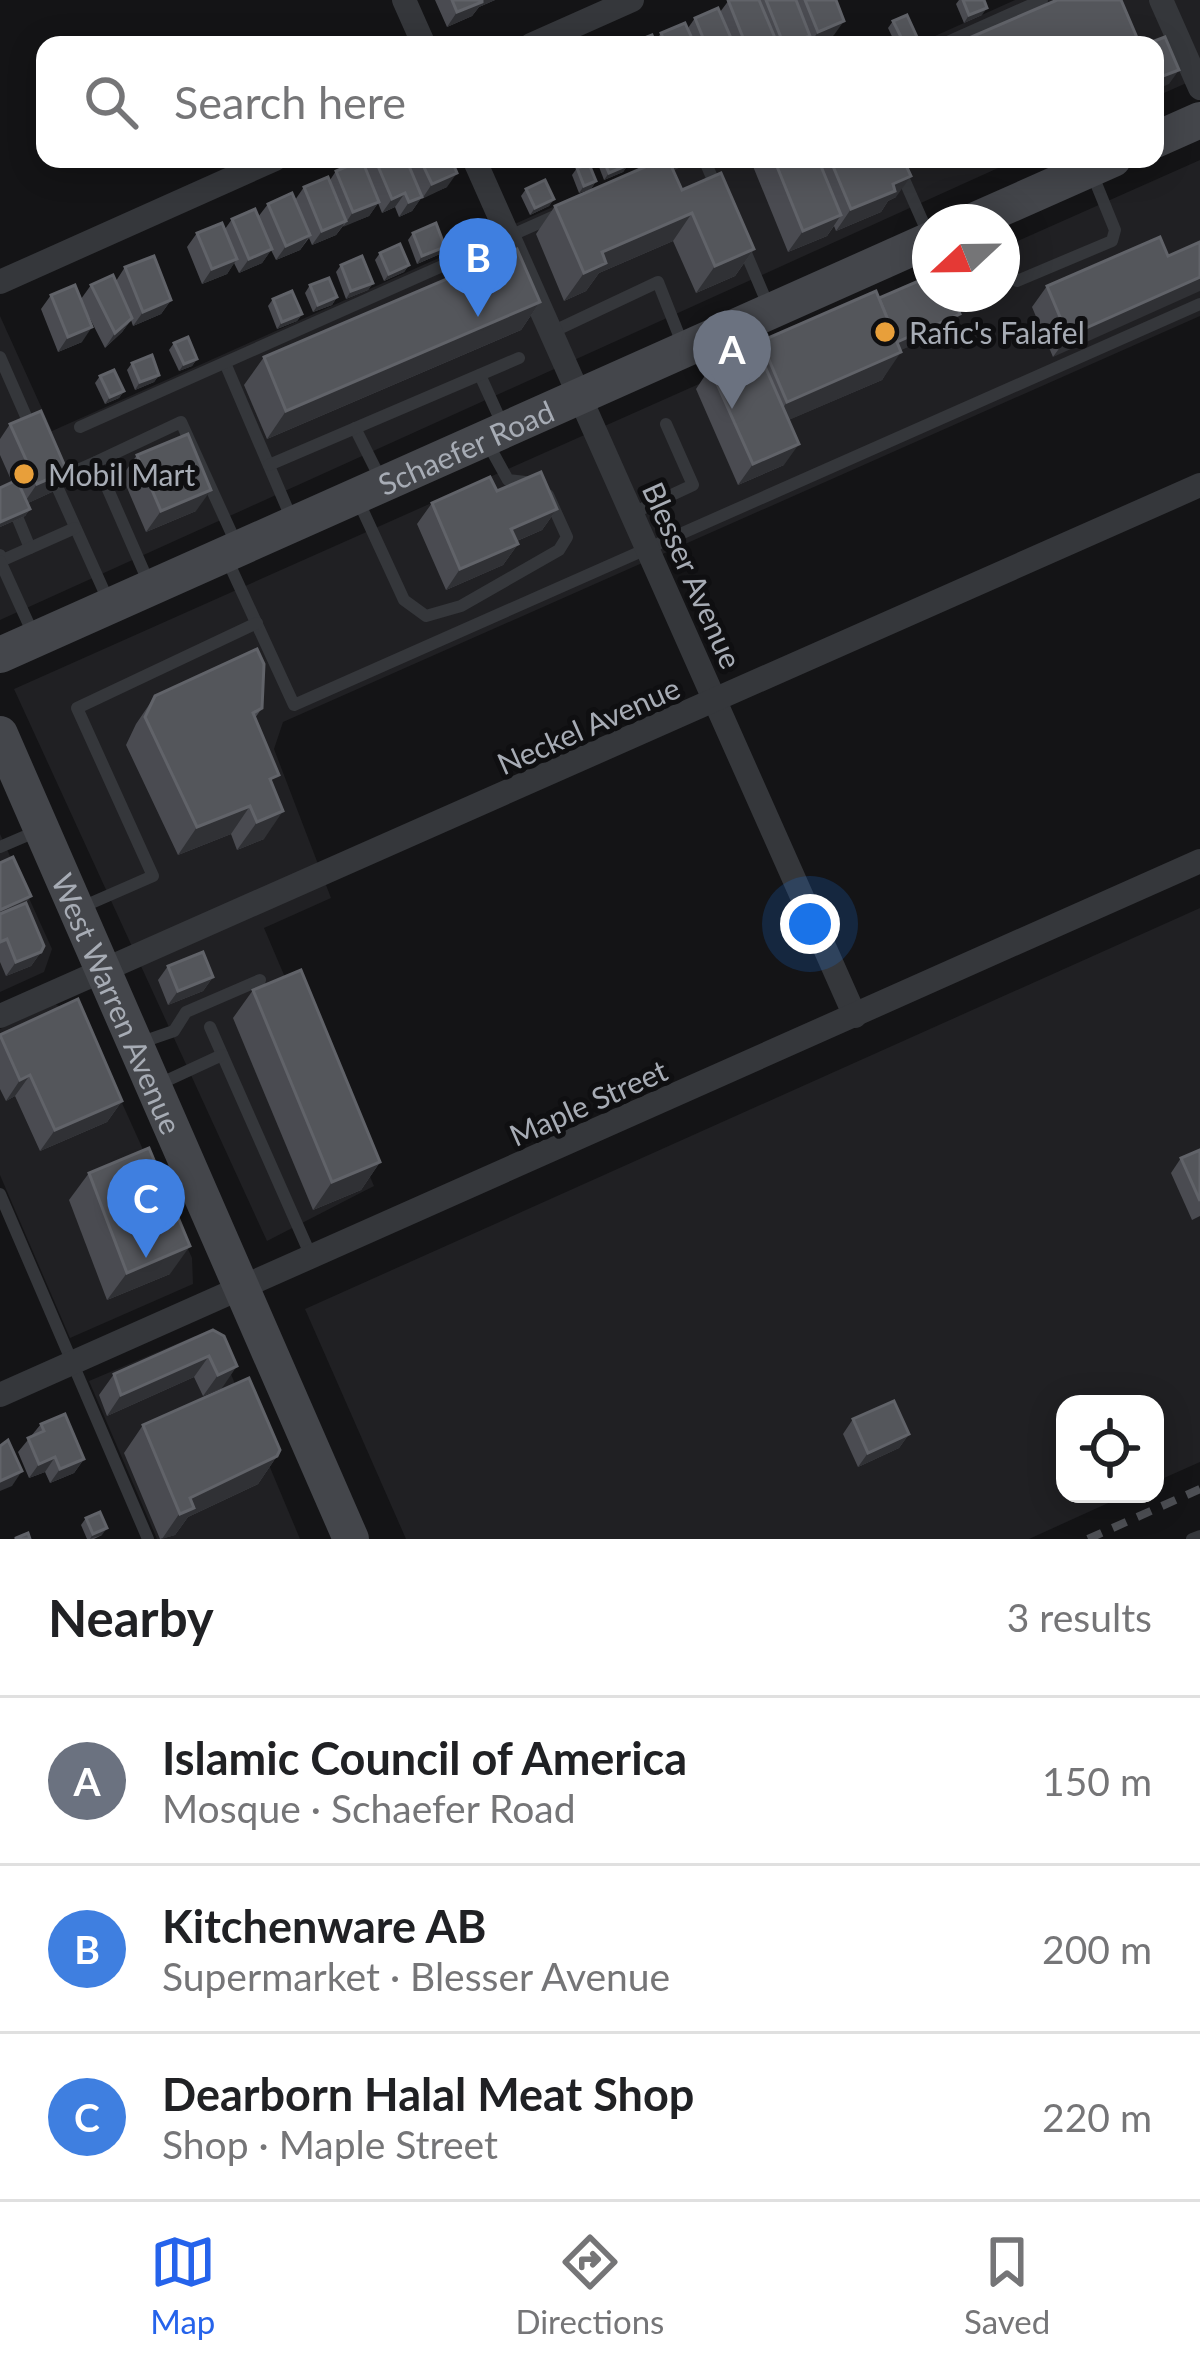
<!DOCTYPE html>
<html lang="en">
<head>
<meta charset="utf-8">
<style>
	:root { --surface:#fff; --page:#f6f6f6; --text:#202124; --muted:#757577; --line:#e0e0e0; --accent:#2563eb }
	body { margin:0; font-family:Lato,sans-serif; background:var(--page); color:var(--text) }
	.controls { position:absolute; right:36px; bottom:36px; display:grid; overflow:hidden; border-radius:24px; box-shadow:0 6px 30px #0003 }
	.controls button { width:108px; height:108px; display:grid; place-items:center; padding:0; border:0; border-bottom:3px solid var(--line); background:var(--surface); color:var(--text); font:60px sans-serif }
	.compass { position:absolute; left:912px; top:204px; width:108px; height:108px; border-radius:50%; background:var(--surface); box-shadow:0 6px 30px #0003; rotate:248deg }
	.you { position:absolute; left:810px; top:924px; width:42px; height:42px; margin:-30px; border:9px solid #fff; border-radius:50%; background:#1a73e8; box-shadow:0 0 0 18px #1a73e833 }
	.badge { display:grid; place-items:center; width:78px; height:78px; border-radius:50%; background:var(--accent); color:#fff; font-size:39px; font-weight:700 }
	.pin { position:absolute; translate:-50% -99px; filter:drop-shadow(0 3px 6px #0008) }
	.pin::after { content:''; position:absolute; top:63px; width:42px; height:36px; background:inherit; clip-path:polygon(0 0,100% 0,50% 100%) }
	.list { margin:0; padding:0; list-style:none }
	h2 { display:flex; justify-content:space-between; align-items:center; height:156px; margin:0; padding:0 48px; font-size:51px }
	h2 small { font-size:39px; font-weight:400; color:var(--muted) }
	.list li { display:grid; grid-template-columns:78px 1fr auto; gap:36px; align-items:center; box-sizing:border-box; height:168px; padding:0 48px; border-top:3px solid var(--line) }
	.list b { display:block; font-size:45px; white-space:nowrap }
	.list p { margin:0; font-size:39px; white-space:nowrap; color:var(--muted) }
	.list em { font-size:39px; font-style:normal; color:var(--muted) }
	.icon { flex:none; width:66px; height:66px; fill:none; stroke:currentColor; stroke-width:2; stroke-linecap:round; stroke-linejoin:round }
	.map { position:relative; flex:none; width:1200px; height:1539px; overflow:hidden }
	.search { position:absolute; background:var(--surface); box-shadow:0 6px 30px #0003; left:36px; right:36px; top:36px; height:132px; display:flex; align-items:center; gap:30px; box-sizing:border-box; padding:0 42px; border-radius:24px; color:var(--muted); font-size:45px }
	.sheet { height:660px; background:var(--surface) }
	nav { display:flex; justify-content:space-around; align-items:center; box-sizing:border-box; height:168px; border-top:3px solid var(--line); background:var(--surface); font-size:33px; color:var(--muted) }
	nav a { display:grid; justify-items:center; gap:6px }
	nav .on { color:var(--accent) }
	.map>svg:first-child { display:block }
</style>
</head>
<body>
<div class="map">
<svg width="1200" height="1539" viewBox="0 0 1200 1539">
	<rect width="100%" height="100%" fill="#141416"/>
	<g fill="#202023">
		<path d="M1015,0h185v77l-45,20v-52h-240z"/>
		<path d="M660,159h358l-1018,461v-304l52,115z"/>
		<path d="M1200,160v156l-917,406 -9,27 57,149 -67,30 110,258 -107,55 -253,-552 916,-408v13h72v-46z"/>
		<path d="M0,834l52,115 -8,23 -44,20z"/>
		<path d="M1200,908v554l-45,20v-78h-90v90h63l-99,45h-623l-101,-230z"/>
		<path d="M55,1004l29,15 108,239 1,26 -123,54 -70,-163v-146z"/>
		<path d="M195,1336h20l85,203h-143l-68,-158z"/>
	</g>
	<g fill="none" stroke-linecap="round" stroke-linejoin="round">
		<g stroke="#35373b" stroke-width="12">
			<path d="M941,45l101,-45"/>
			<path d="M704,159l13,30"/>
			<path d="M895,159l35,79"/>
			<path d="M658,171l26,-12"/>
			<path d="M743,246l25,59"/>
			<path d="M1002,265l15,16 95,-40 3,-11 -24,-59"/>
			<path d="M552,332l106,-50 24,61"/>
			<path d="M0,357l32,73"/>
			<path d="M225,363l68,159"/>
			<path d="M480,375l24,53"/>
			<path d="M80,427l477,-212"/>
			<path d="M355,428l25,50"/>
			<path d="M487,442l21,38 26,3"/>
			<path d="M269,465l250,-107"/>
			<path d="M50,471l58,129"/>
			<path d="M55,480l41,-18"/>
			<path d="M357,498l47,102 22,16 35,-10 98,-56 8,-13 -19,-42"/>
			<path d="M633,513l60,-28 -27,-61"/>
			<path d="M18,519l12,29"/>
			<path d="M0,555l3,5 72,-32"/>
			<path d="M226,557l68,148 906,-401"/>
			<path d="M0,561l35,77"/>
			<path d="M148,581l-52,-119 85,-40 55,121"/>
			<path d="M0,847l35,-15"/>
			<path d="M82,907l71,-31 -76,-168 180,-85"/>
			<path d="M210,1027l101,229"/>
			<path d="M142,1042l32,-11 12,-19 74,-32"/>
			<path d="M155,1086l67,-31"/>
			<path d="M0,1194l148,345"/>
			<path d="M1192,1539l8,-3"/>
		</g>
		<g stroke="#35373b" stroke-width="24">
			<path d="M404,0l20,45"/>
			<path d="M1161,0l39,88"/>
			<path d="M531,45l101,-45"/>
			<path d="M474,159l381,857"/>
			<path d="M0,282l275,-123"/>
			<path d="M0,1016l1200,-531"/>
			<path d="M0,1395l1200,-534"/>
		</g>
		<g stroke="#44464b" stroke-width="36">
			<path d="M1155,140l45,-20"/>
			<path d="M971,222l142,-63"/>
			<path id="s1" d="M0,655l930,-415"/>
			<path id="s2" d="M0,734l351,805"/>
		</g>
		<path stroke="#4d4f54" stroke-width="8" stroke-dasharray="15 12" stroke-linecap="butt" d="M1088,1539l112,-50"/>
	</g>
	<g fill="#4a4b51">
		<path d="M435,0h60l-16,7 -7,9 -25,11z"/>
		<path d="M729,0h107l-2,35 -24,10h-2l-2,-4 -2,4h-177l28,-3 6,-9 27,-5 7,-10 25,-6z"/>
		<path d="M959,0h25l-2,15 -18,8 -8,-19z"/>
		<path d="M893,21l24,16 -5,7 -16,1 -8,-17z"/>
		<path d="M370,159h81l-4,28 -26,11 -9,13 -13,6 -4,-10 -13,6 -4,-10 -9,13 -26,10 -7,9 -24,10 -3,-7 -9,12 -24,10 -5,-10 -9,13 -23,10 -5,-10 -7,11 -25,10 -15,-37 10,-14 28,-4 7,-10 26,-2 10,-13 27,-4 9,-13 26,-7 6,-9 29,-5z"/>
		<path d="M596,159h30l2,6 -5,7 -19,8z"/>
		<path d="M750,159h132l14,38 -8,4 -7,11 -45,19 -2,-5 -7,10 -39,16z"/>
		<path d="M577,168l19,13 -5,8 -12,4 -7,-18z"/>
		<path d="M526,189l28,10 -5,7 -19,9 -9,-19z"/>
		<path d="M682,190l72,59 -19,27 -39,17 -23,-52 -74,32 -13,18 -22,10 -28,-67 19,-28z"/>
		<path d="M453,231l24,5 -5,7 -19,9 -5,-14z"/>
		<path d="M413,233l27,21 -23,10 -9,-24z"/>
		<path d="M1160,237l-107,120 -21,-50 15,-21z"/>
		<path d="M380,253l29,12 -5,7 -20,9 -9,-21z"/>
		<path d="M341,265l32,18 -5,7 -22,9 -10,-27z"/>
		<path d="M125,267l46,33 -10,14 -28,12 -2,-6 -9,12 -17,16 -21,-41 -2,35 -24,10 -17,-43 10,-14 30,4 10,-14 25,-4z"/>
		<path d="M310,285l27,12 -5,8 -19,7 -8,-19z"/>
		<path d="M879,298l81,16 -10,14 -50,22 -18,30 -94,40 -4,45 -46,20 -42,-96 14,-21 47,-20 4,-7z"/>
		<path d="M273,299l29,15 -5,7 -20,8 -9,-23z"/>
		<path d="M540,302l-19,28 -254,109 -23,-54 20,-28z"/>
		<path d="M174,343l23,16 -5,7 -13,5 -10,-21z"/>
		<path d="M132,363l27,12 -5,7 -19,8 -8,-20z"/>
		<path d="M100,376l24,15 -5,7 -14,6 -10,-21z"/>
		<path d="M10,424l57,47 -15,21 -24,11 2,6 -5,7 -25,11v-39l12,-6 -12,-27v-16z"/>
		<path d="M137,455l59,56 -50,21 -24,-56z"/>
		<path d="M497,491l60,18 -15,21 -25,11 1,3 -15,21 -57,25 -29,-66 15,-21z"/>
		<path d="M155,696l107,12 -7,10 17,67 -8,54 -27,11 -6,-16 -53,21 -52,-110 10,-21z"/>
		<path d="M0,863l26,40 15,49 -10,14 -25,10 -6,-14z"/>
		<path d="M168,966l45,11 -10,14 -35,14 -10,-25z"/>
		<path d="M253,990l127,172 -19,28 -48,20 -80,-192z"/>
		<path d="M0,1035l122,66 -15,21 -67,29 -25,-55 -9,5 -6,-12z"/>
		<path d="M1200,1150v66l-8,4 -21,-47 10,-15z"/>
		<path d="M89,1173l81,101 -63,26 -38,-100z"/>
		<path d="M213,1330l9,58 -19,8 -9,-19 -87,39 -8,-21 15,-21z"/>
		<path d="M853,1419l56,15 -10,14 -41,19 -15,-33z"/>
		<path d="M41,1424l43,35 -10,14 -24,10 -5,-11 -16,6 -11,-26z"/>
		<path d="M143,1425l134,31 -19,28 -70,33 -13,18 -15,4 -36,-86z"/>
		<path d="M86,1518l16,17 -8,4h-7l-6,-14z"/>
	</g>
	<g fill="#303135">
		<path d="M481,0h14l-16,7 -7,9 -25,11 10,-15z"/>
		<path d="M987,8l-5,7 -18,8 5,-8z"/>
		<path d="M844,21l-10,14 -25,10 9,-13z"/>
		<path d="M810,36l-6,9h-17z"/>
		<path d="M1179,70l-10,14 -14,6v-11z"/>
		<path d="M513,159h15l-20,8z"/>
		<path d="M628,165l-5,7 -19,8 5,-7z"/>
		<path d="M457,173l-10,14 -25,12 10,-15z"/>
		<path d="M911,176l-15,21 -8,4 -7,11 -45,19 15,-22 42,-25z"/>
		<path d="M596,181l-5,8 -12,4 5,-7z"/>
		<path d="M405,193l-10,14 -13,6 10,-14z"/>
		<path d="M422,197l-10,14 -13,6 10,-15z"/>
		<path d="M554,199l-5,7 -19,9 5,-7z"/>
		<path d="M379,202l-10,14 -26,11 10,-15z"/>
		<path d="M692,213l-19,28 -74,32 -13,18 -22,10 20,-28 18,-21z"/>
		<path d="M841,215l-14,21 -39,16 15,-21z"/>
		<path d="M346,221l-10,14 -24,10 10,-14z"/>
		<path d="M310,235l-10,15 -24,10 10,-14z"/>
		<path d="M477,236l-5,7 -19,9 5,-8z"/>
		<path d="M445,247l-5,7 -23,10 5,-8z"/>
		<path d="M272,249l-10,14 -23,10 10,-14z"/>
		<path d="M754,249l-19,27 -39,17 19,-27z"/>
		<path d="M237,259l-10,15 -25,10 10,-15z"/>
		<path d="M409,265l-5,7 -20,9 5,-7z"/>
		<path d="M1200,277v14l-147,66 15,-21z"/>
		<path d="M373,283l-5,7 -22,9 5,-8z"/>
		<path d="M337,297l-5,8 -19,7 5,-7z"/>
		<path d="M171,300l-10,14 -28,12 10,-14z"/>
		<path d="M540,302l-19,28 -254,109 19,-28z"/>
		<path d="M302,314l-5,7 -20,8 5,-7z"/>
		<path d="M960,314l-10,14 -75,34 10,-14z"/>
		<path d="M132,318l-10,14 -17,16 10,-15z"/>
		<path d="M92,327l-10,15 -24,10 10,-15z"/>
		<path d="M901,352l-19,28 -114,49 19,-27z"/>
		<path d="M197,359l-5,7 -13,5 5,-7z"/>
		<path d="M159,375l-5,7 -19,8 5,-8z"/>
		<path d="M124,391l-5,7 -14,6 5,-7z"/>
		<path d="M799,444l-15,21 -46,20 15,-21z"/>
		<path d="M67,471l-15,21 -30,14 15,-22z"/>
		<path d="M211,490l-15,21 -50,21 15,-21z"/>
		<path d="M30,509l-5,7 -25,11v-5z"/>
		<path d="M557,509l-15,21 -46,20 15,-21z"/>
		<path d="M518,544l-15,21 -57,25 14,-21z"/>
		<path d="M250,806l-19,28 -53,21 19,-28z"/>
		<path d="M283,811l-19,28 -27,11 20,-28z"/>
		<path d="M31,896l-15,21 -16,7v-14z"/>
		<path d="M41,952l-10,14 -25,10 10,-14z"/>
		<path d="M213,977l-10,14 -35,14 10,-14z"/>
		<path d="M30,1075l-15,21 -9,5 14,-21z"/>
		<path d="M122,1101l-15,21 -67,29 15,-21z"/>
		<path d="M380,1162l-19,28 -48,20 19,-28z"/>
		<path d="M190,1246l-20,28 -63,26 20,-27z"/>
		<path d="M209,1356l-15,21 -87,39 14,-21z"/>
		<path d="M237,1366l-15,22 -19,8 15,-21z"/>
		<path d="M909,1434l-10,14 -41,19 10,-14z"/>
		<path d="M277,1456l-19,28 -70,33 -13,18 -13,4 28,-41z"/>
		<path d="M55,1457l-10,15 -16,6 10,-14z"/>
		<path d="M84,1459l-10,14 -24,10 10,-14z"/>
		<path d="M22,1471l-10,15 -12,5v-10z"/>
		<path d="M107,1528l-5,7 -12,4 3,-5z"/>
	</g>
	<g fill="#54565b" stroke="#616369" stroke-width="3">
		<path d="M452,0h30v2l-25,10z"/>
		<path d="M728,0h31l19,45h-32z"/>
		<path d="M766,0h30l14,36 -26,9z"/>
		<path d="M805,0h31l8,21 -26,11z"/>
		<path d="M963,0h21l3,8 -18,7z"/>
		<path d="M1057,0h64l17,40 -12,5h-170l-1,-1z"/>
		<path d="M718,8l16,37h-28l-11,-27z"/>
		<path d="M907,15l10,22 -13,6 -11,-22z"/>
		<path d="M685,23l10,22h-29l-5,-12z"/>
		<path d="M652,35l4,10h-29z"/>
		<path d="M1165,37l14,33 -24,9v-34h-11z"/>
		<path d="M375,159h31l16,38 -13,5 -4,-9 -13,6z"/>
		<path d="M420,159h31l6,14 -25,11z"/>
		<path d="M603,159h23l2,6 -19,8z"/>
		<path d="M663,159h5l14,31 39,-17 33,76 -39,17 -23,-53 -90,39 4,11 -22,10 -29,-67z"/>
		<path d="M774,159h44l23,56 -38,16z"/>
		<path d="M830,159h52l2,4 8,-4h11l8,17 -18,8 2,7 -44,18z"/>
		<path d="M362,160l17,42 -26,10 -17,-41z"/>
		<path d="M589,164l7,17 -12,5 -7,-18z"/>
		<path d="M328,177l18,44 -24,10 -18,-44z"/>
		<path d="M545,180l9,19 -19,9 -9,-19z"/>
		<path d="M292,193l18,42 -24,11 -18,-42z"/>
		<path d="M255,209l17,40 -23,10 -17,-40z"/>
		<path d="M222,223l15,36 -25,10 -15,-36z"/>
		<path d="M436,223l9,24 -23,9 -9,-23z"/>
		<path d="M472,223l5,13 -19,8 -5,-13z"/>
		<path d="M1160,237l8,19 32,-14v35l-132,59 -21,-50z"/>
		<path d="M400,244l9,21 -20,9 -9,-21z"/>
		<path d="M517,249l23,53 -254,109 -22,-54z"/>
		<path d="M154,256l17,44 -28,12 -18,-45z"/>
		<path d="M362,256l11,27 -22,8 -10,-26z"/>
		<path d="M113,275l19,43 -17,15 -24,-48z"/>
		<path d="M930,276v18h22l8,20 -63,28 -18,-44z"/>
		<path d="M329,278l8,19 -19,8 -8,-20z"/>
		<path d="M75,285l17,42 -24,10 -17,-42z"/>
		<path d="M292,291l10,23 -20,8 -9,-23z"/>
		<path d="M876,291l25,61 -114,50 -26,-61z"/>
		<path d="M188,337l9,22 -13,5 -10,-21z"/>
		<path d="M757,348l42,96 -46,20 -43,-96z"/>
		<path d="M152,355l7,20 -19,7 -8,-19z"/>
		<path d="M114,370l10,21 -14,6 -10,-21z"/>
		<path d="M41,411l26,60 -30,13 -27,-60z"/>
		<path d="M188,434l23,56 -50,21 -24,-56z"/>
		<path d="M541,472l16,37 -46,20 7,15 -58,25 -28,-66 58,-26 7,14z"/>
		<path d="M17,480l13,29 -30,13v-34z"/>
		<path d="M257,649l7,15 -2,44 -9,5 26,62 -9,4 13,32 -26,11 -7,-16 -53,21 -52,-110 10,-21z"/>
		<path d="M13,857l18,39 -31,14v-47z"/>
		<path d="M26,903l18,43 -3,6 -25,10 -9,-23 -7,3v-28z"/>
		<path d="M203,952l10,25 -35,14 -10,-25z"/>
		<path d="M301,970l79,192 -48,20 -79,-192z"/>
		<path d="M78,999l44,102 -67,29 -25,-55 -10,5 -20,-45z"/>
		<path d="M149,1148l41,98 -63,27 -38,-100z"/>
		<path d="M1200,1150v51l-19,-43z"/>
		<path d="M213,1330l11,6 13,30 -19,9 -9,-19 -88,39 -7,-21z"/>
		<path d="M249,1378l31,72 -3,6 -87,42 4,10 -14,6 -37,-89z"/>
		<path d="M894,1401l15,33 -41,19 -15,-34z"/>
		<path d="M65,1414l19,45 -24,10 -5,-12 -16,7 -11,-26 16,-7 -3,-7z"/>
		<path d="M8,1440l14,31 -22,10v-35z"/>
		<path d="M100,1512l7,16 -14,6 -7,-16z"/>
		<path d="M28,1533l2,6h-14v-1z"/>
	</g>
	<g fill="#e89f3a" stroke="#0f0f11" stroke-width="4.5">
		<circle cx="885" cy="332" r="12"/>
		<circle cx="24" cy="474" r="12"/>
	</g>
	<g text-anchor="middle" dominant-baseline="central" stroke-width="10" stroke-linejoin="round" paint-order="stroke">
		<g font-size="30" fill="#a7acb5" stroke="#0f0f11" text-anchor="start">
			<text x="909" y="332">Rafic's Falafel</text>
			<text x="48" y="474">Mobil Mart</text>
		</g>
		<g font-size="30" fill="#a7acb5" stroke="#0f0f11">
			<text stroke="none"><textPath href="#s1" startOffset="510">Schaefer Road</textPath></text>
			<text transform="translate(693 575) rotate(66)">Blesser Avenue</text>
			<text transform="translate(588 725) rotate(-24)">Neckel Avenue</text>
			<text stroke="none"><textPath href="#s2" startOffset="294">West Warren Avenue</textPath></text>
			<text transform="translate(588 1102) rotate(-24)">Maple Street</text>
		</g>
	</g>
</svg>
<div class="controls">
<button><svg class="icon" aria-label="locate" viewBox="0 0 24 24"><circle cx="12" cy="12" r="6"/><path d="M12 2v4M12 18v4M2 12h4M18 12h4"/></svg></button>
</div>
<svg class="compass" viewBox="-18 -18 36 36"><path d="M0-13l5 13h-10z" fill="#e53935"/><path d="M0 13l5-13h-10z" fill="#757577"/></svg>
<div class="you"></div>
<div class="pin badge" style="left:732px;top:409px;background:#6b7280">A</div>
<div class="pin badge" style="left:478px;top:317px;background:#3f7fe0">B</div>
<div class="pin badge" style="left:146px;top:1258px;background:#3f7fe0">C</div>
<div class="search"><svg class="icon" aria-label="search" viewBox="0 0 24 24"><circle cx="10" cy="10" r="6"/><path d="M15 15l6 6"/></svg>Search here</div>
</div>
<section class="sheet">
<h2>Nearby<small>3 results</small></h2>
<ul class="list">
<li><span class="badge" style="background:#6b7280">A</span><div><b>Islamic Council of America</b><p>Mosque · Schaefer Road</p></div><em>150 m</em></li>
<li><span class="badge" style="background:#3f7fe0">B</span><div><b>Kitchenware AB</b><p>Supermarket · Blesser Avenue</p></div><em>200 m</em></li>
<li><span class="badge" style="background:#3f7fe0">C</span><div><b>Dearborn Halal Meat Shop</b><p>Shop · Maple Street</p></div><em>220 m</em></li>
</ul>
</section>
<nav>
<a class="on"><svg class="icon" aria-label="map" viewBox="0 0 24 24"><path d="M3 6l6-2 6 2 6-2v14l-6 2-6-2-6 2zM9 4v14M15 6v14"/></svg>Map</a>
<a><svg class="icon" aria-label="directions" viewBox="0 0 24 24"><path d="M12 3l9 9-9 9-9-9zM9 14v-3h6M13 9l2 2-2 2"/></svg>Directions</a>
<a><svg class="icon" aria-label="saved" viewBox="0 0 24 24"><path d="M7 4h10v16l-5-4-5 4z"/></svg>Saved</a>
</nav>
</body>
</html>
